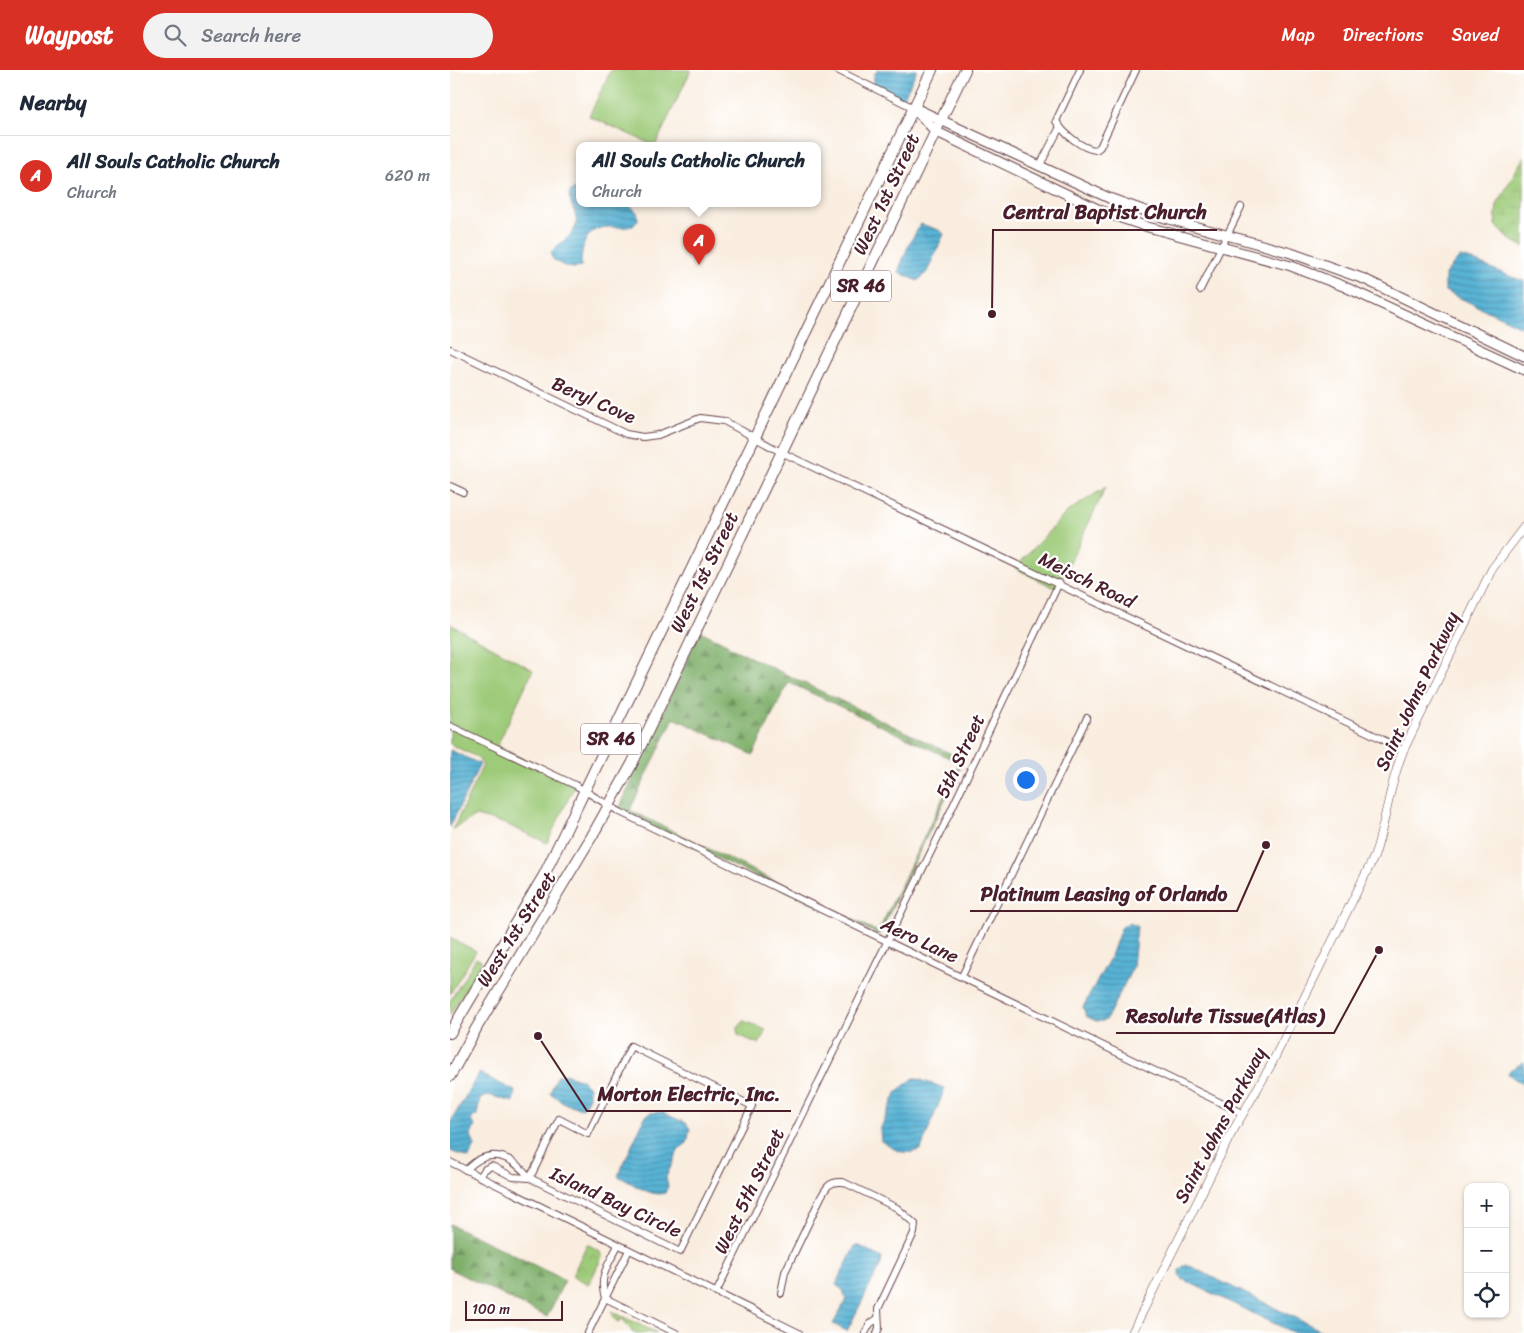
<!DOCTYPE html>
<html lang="en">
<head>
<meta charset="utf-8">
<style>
	:root { --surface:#fff; --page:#f2f2f3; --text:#1f2937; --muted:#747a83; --line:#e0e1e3; --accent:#d93025 }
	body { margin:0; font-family:Sriracha,sans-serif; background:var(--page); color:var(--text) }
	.controls { position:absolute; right:15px; bottom:15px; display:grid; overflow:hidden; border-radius:10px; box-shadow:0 1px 4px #0004 }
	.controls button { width:45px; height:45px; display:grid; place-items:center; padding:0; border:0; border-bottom:1px solid var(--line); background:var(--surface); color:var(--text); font:25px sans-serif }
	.scale { position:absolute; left:15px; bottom:12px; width:98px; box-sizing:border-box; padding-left:5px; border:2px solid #4a1f2b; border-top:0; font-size:14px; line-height:18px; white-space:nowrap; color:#4a1f2b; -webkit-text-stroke:4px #fff; paint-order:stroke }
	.you { position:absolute; left:575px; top:709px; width:18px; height:18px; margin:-12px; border:4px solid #fff; border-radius:50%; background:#1a73e8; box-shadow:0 0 0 8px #1a73e833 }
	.badge { display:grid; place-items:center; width:32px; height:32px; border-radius:50%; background:var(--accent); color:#fff; font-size:16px; font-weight:700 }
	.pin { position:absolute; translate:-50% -41px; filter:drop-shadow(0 1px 2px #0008) }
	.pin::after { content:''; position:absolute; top:26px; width:18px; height:15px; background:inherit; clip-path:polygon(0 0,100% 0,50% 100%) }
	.popup { position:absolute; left:126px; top:72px; width:245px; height:65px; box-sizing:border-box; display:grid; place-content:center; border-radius:10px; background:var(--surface); filter:drop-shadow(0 1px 4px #0005); font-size:16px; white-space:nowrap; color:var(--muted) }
	.popup b { font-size:19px; color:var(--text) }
	.popup::after { content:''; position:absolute; left:50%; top:100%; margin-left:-10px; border:10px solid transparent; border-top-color:var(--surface) }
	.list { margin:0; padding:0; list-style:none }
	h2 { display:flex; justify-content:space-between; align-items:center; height:65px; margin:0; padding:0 20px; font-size:21px }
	h2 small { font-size:16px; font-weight:400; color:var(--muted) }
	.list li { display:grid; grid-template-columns:32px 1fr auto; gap:15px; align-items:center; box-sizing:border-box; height:80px; padding:0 20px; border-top:1px solid var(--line) }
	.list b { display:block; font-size:19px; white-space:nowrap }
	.list p { margin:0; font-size:16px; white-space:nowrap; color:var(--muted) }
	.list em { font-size:16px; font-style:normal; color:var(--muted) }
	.icon { flex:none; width:28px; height:28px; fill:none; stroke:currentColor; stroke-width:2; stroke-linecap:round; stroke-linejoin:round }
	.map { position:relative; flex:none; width:1074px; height:1263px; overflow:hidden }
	header { display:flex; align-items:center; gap:30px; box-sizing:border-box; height:70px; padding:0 25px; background:var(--accent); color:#fff }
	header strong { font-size:24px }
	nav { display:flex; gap:28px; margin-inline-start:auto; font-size:18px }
	.search { width:350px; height:45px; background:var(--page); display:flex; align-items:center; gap:12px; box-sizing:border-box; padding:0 18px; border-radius:28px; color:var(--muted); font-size:19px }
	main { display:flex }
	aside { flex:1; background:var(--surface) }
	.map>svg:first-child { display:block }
</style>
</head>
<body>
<header>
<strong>Waypost</strong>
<div class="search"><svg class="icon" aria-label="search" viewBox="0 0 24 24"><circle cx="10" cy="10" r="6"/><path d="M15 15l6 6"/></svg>Search here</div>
<nav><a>Map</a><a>Directions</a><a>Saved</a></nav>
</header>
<main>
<aside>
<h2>Nearby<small></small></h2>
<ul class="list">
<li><span class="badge">A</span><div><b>All Souls Catholic Church</b><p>Church</p></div><em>620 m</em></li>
</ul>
</aside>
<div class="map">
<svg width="1074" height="1263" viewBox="0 0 1074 1263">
	<defs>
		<pattern id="forest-firs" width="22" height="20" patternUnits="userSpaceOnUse" patternTransform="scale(1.25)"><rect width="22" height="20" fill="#7eaf69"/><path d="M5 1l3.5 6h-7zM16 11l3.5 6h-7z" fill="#698e57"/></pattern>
		<pattern id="wetland-marsh" width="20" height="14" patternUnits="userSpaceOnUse" patternTransform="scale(1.25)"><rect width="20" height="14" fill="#9ecb79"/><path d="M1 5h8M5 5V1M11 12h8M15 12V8" fill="none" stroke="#8aae69"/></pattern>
		<pattern id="park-crowns" width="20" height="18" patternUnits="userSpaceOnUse" patternTransform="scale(1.25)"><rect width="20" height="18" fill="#9ecb79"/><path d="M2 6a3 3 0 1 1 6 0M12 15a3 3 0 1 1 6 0" fill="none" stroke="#8aae69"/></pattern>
		<pattern id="water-rules" width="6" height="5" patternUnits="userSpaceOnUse" patternTransform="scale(1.25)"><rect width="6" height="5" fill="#58b3d5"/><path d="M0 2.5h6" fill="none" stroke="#4b91ad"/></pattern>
	</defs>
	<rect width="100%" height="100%" fill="#fff"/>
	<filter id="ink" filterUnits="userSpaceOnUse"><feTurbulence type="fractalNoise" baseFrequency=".02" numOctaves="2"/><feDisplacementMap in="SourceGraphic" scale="10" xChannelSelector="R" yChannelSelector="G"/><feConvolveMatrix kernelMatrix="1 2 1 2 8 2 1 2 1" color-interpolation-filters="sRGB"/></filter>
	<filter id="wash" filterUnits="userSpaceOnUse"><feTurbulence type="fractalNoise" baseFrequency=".0096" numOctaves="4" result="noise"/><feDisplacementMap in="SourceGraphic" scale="20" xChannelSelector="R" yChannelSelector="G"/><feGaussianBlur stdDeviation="1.12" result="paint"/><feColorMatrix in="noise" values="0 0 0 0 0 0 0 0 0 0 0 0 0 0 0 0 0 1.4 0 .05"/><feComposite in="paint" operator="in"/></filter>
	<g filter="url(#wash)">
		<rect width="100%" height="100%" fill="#f9eddf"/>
		<g fill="#9ecb79" stroke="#747552">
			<path d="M161,0h80l-36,76 -66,-30z"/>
			<path d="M656,417l-49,102 -42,-21 52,-56z"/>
			<path d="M0,554l83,46 -36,76 78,39 -28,58 -41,-19 -30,-8 -23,13 30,-64 -6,-8 -27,-13z"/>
			<path d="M0,868l26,13 -26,43z"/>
			<path d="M26,888l6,3 -32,54v-14z"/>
			<path d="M294,951l22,9 -7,14 -21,-9 -1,-6z"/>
			<path d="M161,1241l46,22h-24l-10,-14 -6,3z"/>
		</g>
		<g fill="url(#forest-firs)" stroke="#64674a" fill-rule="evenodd">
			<path d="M250,561l27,13 2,3 235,113 -85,175 -261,-124zM340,613l170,80 -82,169 -248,-122 44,-92 79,37 34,-70z"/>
			<path d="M0,1154l115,56 -18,37 -97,-48z"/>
		</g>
		<path fill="url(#wetland-marsh)" stroke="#747552" d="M1074,86v91l-15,-8 -14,-14 2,-20z"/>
		<path fill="url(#park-crowns)" stroke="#747552" d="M137,1174l13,7 2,6 -13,27 -17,-8z"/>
		<g fill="url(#water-rules)" stroke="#516980">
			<path d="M428,0h39l-14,29 -29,-14v-11z"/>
			<path d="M130,118v16h48l9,8 1,8 -5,6c-8,2 -15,1 -24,1 -24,0 -28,20 -28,40 -11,3 -21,-2 -29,-9l-1,-6c8,-10 28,-17 25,-34 -1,-8 -6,-14 -7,-23l2,-4z"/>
			<path d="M471,154l18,6 5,4 -17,38 -9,9 -20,-9 11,-28z"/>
			<path d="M1010,187c8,0 51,21 64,24v47l-79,-37v-17z"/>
			<path d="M0,680l30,14 -30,63z"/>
			<path d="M679,853l8,3 -4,41 -27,53c-8,3 -13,0 -20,-4l-3,-9 28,-51 10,-28z"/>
			<path d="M1074,992v23l-16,-11 2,-4z"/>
			<path d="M29,1003l36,18 -2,11 -25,-7 -8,4 -3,16 -4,2 -2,4 4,4 -4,11 4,10 -6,12 -19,-7v-28z"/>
			<path d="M115,1004l17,6 7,7v10l-6,11 -17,-4 -16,-11 7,-17z"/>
			<path d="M464,1008l31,10 -24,61c-16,8 -26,1 -40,-8l-1,-11 17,-39z"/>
			<path d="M211,1042l25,11 4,6 -3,14 -8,6 -13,28 2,9 -3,7c-14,5 -34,-11 -47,-17l27,-59 5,-4z"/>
			<path d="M408,1175l24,13 -1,6 -34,67 -14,-7 13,-24 -3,-10 -7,-5 19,-39z"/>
			<path d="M736,1194l16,8 124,61h-32l-112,-54 -3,-4v-5z"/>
		</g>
	</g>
	<g filter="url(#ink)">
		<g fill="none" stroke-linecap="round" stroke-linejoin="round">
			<defs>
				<g id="minor">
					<path d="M387,0l77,38"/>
					<path d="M630,0l-24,51c7,12 26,28 40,29l4,-3 36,-77"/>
					<path d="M589,97l21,-40"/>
					<path d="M750,220l41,-83"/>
					<path d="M0,279l176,85 17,3 15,-2 42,-17 24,3 57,31 599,286 23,13"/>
					<path d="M0,416l13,6"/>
					<path d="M0,656l125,59 45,27 622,301"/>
					<path d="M512,906l125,-258"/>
					<path d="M0,1092l349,171"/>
					<path d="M16,1100c23,-24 45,-15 64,8"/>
					<path d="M30,1107l5,-8 7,-3 21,11 17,1 150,74 72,-146 -121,-60 -43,88 -29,-15 -29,59"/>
					<path d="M266,1223l228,-468 115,-242"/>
					<path d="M331,1223l4,-21 36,-75c6,-11 9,-16 22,-15l54,26 18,16 -1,9 -36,76 1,19 -2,5"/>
					<path d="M155,1228l71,35"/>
					<path d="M155,1228c-7,-22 4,-34 13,-53"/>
					<path d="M138,1263l41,-83"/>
					<path d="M415,1263l5,-9 7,-5"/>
				</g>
				<path id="tertiary" d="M682,1263l98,-197 41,-71 103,-208c12,-35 15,-71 29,-106l89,-182 32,-42"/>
				<g id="secondary">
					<path d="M464,38l21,23 171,82 42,14 143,39 52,20 181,84"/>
					<path d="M467,39l192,89 56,20 126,35 73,26 160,77"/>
				</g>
				<g id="primary">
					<path d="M0,963l94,-158 388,-805"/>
					<path d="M0,1006l27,-49 115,-191 40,-72 333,-694"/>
				</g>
			</defs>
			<use href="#minor" stroke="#643e46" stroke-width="8"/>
			<use href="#tertiary" stroke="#643e46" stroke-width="9"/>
			<use href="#secondary" stroke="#643e46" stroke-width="11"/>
			<use href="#primary" stroke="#643e46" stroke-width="12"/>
			<use href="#minor" stroke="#fff" stroke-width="6"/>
			<use href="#tertiary" stroke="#fff" stroke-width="8"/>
			<use href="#secondary" stroke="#fff" stroke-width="9"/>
			<use href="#primary" stroke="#fff" stroke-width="10"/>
		</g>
	</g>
	<g text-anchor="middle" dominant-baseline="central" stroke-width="4.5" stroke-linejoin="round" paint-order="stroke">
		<g fill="#fff" stroke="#80626b" stroke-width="1">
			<rect x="381" y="200.5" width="60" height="31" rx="4"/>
			<rect x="131" y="653.5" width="60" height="31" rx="4"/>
		</g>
		<g font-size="18" font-weight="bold" fill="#4a1f2b">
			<text x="411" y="216">SR 46</text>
			<text x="161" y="669">SR 46</text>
		</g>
		<g font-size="19" fill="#4a1f2b" stroke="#fff">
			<text transform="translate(436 124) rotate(-65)">West 1st Street</text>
			<text transform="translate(144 330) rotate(24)">Beryl Cove</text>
			<text transform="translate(254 502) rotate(-64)">West 1st Street</text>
			<text transform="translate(637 510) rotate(26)">Meisch Road</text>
			<text transform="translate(967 621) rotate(-65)">Saint Johns Parkway</text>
			<text transform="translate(510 686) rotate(-65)">5th Street</text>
			<text transform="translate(66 859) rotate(-58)">West 1st Street</text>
			<text transform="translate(470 870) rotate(25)">Aero Lane</text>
			<text transform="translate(770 1055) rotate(-62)">Saint Johns Parkway</text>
			<text transform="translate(299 1121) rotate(-64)">West 5th Street</text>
			<text transform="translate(166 1132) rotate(25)">Island Bay Circle</text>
		</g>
	</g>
	<path fill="none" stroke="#4a1f2b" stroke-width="2" d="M542 244L543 160H767M816 775L787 841H520M929 880L884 963H666M88 966L137 1041H341"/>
	<g fill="#4a1f2b" stroke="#fff" stroke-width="2">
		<circle cx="542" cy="244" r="5"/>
		<circle cx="816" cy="775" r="5"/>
		<circle cx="929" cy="880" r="5"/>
		<circle cx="88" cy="966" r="5"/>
	</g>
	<g font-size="20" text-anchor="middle" font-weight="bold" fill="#4a1f2b" stroke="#fff" stroke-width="4.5" stroke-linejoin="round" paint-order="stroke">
		<text x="655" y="149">Central Baptist Church</text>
		<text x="654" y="831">Platinum Leasing of Orlando</text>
		<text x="775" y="953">Resolute Tissue(Atlas)</text>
		<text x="239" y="1031">Morton Electric, Inc.</text>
	</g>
</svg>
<div class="controls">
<button>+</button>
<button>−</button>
<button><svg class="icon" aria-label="locate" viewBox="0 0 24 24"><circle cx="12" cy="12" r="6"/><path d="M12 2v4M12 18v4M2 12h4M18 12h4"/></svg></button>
</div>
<div class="scale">100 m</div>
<div class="you"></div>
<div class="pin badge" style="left:249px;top:195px">A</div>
<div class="popup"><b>All Souls Catholic Church</b>Church</div>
</div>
</main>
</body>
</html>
